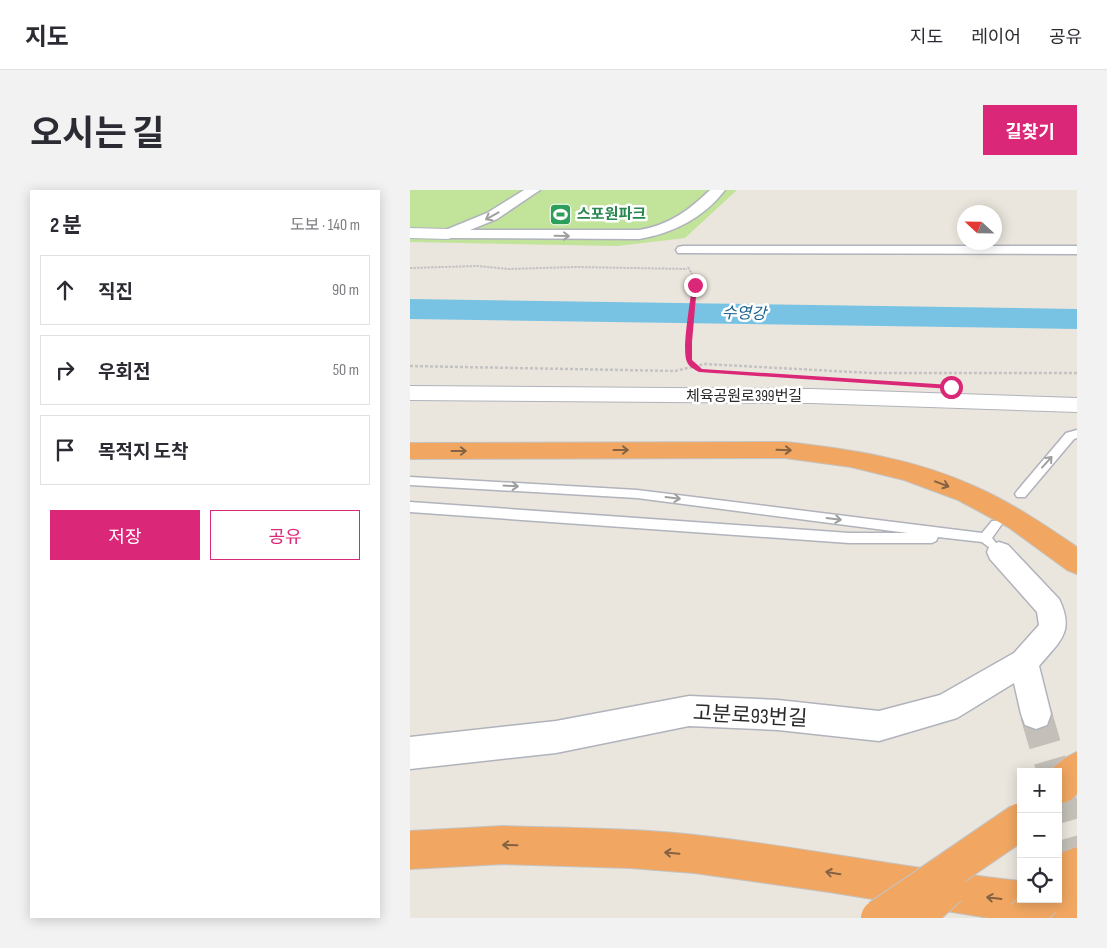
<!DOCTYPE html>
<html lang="ko">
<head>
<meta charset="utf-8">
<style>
	:root { --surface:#fff; --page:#f2f2f3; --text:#2b2b33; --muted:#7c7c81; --line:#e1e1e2; --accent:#db2777 }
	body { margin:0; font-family:"Sofia Sans Condensed","Noto Sans KR",sans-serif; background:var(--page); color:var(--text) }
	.controls { position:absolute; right:15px; bottom:15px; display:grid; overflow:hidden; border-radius:0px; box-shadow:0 2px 12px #0003 }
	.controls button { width:45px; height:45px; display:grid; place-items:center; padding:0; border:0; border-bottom:1px solid var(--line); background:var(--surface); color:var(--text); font:25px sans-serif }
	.compass { position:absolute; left:547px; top:15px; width:45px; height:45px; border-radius:50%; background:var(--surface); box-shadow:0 2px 12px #0003; rotate:292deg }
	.stop { position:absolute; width:15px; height:15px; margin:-11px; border:4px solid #db2777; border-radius:50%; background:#fff }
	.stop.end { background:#db2777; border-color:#fff; box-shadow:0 1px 5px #0008 }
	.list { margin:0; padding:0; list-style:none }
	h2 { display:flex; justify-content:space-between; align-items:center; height:65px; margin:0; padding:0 20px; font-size:21px }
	h2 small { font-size:16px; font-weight:400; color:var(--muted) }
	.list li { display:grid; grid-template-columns:32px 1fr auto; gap:15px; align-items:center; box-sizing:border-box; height:70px; margin:0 10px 10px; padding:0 10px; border:1px solid var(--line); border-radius:0px }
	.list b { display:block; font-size:19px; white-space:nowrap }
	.list em { font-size:16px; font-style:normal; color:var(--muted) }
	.actions { display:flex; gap:10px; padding:15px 20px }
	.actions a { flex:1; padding:11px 0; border:1px solid var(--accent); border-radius:0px; text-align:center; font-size:18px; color:var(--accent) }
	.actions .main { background:var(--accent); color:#fff }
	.icon { flex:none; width:28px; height:28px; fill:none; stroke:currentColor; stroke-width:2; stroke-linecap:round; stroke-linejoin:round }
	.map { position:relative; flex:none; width:667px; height:728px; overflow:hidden; border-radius:0px }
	header { display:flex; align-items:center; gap:30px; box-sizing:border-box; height:70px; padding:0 25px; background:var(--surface); border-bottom:1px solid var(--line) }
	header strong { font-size:24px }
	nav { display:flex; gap:28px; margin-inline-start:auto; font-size:18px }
	.intro { display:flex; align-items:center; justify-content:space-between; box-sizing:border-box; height:120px; padding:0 30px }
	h1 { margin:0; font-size:35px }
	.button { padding:12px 22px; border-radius:0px; background:var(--accent); color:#fff; font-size:18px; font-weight:700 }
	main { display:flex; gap:30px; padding:0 30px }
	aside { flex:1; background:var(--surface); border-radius:0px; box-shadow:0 2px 12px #0003 }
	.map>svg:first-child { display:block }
</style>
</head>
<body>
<header>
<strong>지도</strong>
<nav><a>지도</a><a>레이어</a><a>공유</a></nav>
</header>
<div class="intro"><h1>오시는 길</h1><a class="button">길찾기</a></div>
<main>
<aside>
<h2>2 분<small>도보 · 140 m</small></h2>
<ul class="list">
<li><svg class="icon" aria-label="ahead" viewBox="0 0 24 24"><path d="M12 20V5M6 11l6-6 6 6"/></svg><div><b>직진</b></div><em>90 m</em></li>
<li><svg class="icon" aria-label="right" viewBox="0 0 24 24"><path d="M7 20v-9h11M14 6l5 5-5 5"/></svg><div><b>우회전</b></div><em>50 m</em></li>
<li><svg class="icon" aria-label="arrive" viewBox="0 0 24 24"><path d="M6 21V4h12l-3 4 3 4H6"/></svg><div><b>목적지 도착</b></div></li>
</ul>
<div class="actions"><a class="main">저장</a><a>공유</a></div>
</aside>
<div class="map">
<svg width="667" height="728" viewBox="0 0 667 728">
	<rect width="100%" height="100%" fill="#ebe6dd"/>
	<path fill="#c1e39a" d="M0,0h327l-52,48 -68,8 -207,-4z"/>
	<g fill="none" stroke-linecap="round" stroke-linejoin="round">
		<path fill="#78c3e4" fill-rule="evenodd" d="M0,109l667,10v20l-667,-10z"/>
		<g stroke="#c4c0b9" stroke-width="32" stroke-dasharray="32 16" stroke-linecap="butt">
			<path d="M626,524l17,58"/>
			<path d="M648,601l19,67"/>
		</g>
		<defs>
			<g id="service">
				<path d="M667,240v8l-3,1 -49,58h-8l-2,-3 2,-3 49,-58z"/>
				<path d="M0,287l227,13 345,43 10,-12h8l2,3 -10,14 4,5 -2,4 -4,1 -8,-6 -44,-5 -2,4 -4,2h-83l-439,-31v-10l439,31h59l-271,-35 -227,-13z"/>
			</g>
			<g id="minor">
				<path d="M114,0h16l-43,29 -27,11h169c31,-5 50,-20 71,-40h15c-22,28 -51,43 -86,49l-191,-1 -5,-1 -2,-3 2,-3 44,-18z"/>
				<path d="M273,56h394v8l-399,-1 -2,-3 2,-3z"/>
				<path d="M589,352l9,3 51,54c16,33 1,42 -20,67l12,48 -4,11 -11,4 -11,-4 -4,-11 -7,-31 -57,35 -78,23 -101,-11 -89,-4 -133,27 -146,16v-32l146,-16 133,-25 89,4 101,11 61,-16 74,-42 25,-28 -2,-13 -47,-53 -3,-7 3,-7z"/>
			</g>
			<g id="tertiary">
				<path d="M0,38l38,1 6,2 2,3 -2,3 -6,2 -38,-1z"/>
				<path d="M0,196l401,3 266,9v14l-266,-9 -401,-3z"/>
			</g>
			<g id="motorway">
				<path d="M375,252c65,7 131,17 191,45 36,16 69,38 101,60v27l-10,-4 -59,-43 -50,-27 -54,-20 -53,-13 -66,-9 -375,1v-16z"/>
				<path d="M667,562v42l-6,6 -13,5v-33h-10l17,-14z"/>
				<path d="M93,636c64,2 129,2 192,9 109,12 217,35 326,46v18h37v-42l5,-5 14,-5v71h-88l-160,-26 -135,-19 -64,-5 -127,-4 -93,5v-38z"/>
			</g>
		</defs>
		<use href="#service" stroke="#b0b3bc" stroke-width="3"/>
		<use href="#minor" stroke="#b0b3bc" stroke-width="3"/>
		<use href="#tertiary" stroke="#b0b3bc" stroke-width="2"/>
		<use href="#motorway" stroke="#c3c3c3" stroke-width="2"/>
		<g stroke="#c3c3c3" stroke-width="2" stroke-dasharray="2.5 1" stroke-linecap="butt">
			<path d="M278,77l7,12 -3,29"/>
			<path d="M0,78l67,-2 32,3 66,-2 112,2"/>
		</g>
		<g stroke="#c3c3c3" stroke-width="2.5" stroke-dasharray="3 2" stroke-linecap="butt">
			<path d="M282,117l-3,53c10,14 22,11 38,12"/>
			<path d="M0,176l265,5 30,-7 166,9h206"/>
		</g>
		<use href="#service" fill="#fff" fill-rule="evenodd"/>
		<use href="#minor" fill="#fff" fill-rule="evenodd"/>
		<use href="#tertiary" fill="#fff" fill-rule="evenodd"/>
		<use href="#motorway" fill="#f1a762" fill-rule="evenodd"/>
		<defs>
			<g id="motorway-bridge">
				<path d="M469,728l142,-97"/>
				<path d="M505,728l34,-31"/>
				<path d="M614,728l19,-19"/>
			</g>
		</defs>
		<use href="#motorway-bridge" stroke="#c3c3c3" stroke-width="38" stroke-linecap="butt"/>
		<use href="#motorway-bridge" stroke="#f1a762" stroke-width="36"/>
	</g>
	<defs><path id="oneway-shaft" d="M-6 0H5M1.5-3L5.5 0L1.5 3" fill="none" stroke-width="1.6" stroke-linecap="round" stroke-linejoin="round" transform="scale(1.25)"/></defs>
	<g stroke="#9f9f9f">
		<use href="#oneway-shaft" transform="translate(82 26) rotate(151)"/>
		<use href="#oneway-shaft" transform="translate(152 46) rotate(1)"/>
		<use href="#oneway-shaft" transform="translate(637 272) rotate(-48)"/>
		<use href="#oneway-shaft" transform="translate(101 296) rotate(3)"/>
		<use href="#oneway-shaft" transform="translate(263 308) rotate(7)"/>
		<use href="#oneway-shaft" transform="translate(424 329) rotate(7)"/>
	</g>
	<g stroke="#846243">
		<use href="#oneway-shaft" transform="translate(211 260)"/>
		<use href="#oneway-shaft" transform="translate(374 260) rotate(2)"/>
		<use href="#oneway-shaft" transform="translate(49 261)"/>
		<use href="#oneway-shaft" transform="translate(532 294) rotate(21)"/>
		<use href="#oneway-shaft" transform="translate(100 655) rotate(-179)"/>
		<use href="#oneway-shaft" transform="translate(262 663) rotate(-175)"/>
		<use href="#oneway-shaft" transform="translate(423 683) rotate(-171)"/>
		<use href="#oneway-shaft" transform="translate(584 708) rotate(-173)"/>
	</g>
	<path fill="#db2777" d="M285,93l2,2 -5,57v18l10,9 249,16 3,2 -3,2 -252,-17c-5,-3 -10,-5 -12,-10 -6,-12 4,-62 5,-77z"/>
	<defs>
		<symbol id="stadium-square" viewBox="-11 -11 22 22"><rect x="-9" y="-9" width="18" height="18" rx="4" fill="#2e9e5b" stroke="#fff"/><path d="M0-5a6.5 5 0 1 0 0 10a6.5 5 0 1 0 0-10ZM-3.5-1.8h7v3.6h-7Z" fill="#fff"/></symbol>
	</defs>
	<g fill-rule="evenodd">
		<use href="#stadium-square" x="138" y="12" width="25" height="25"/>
	</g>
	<g text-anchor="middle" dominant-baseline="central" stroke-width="5" stroke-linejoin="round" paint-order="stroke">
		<g font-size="15" font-weight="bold" fill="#27864d" stroke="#fff" text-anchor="start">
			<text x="167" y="24">스포원파크</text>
		</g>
		<g font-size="15" fill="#2a2a2a" stroke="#fff">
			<text x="334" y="206">체육공원로399번길</text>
		</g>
		<g font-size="16" font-style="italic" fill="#186190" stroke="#fff">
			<text transform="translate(334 124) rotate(1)">수영강</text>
		</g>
		<g font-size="21" fill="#2a2a2a" stroke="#fff">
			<text transform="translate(340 526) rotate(3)">고분로93번길</text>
		</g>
	</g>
</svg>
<div class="controls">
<button>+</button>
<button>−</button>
<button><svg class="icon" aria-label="locate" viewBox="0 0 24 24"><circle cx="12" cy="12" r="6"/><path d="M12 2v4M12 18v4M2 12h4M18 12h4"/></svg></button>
</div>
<svg class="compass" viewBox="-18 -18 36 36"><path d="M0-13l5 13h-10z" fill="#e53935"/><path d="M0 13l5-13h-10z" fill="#7c7c81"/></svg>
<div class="stop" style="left:541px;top:197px"></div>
<div class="stop end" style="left:285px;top:95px"></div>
</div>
</main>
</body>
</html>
